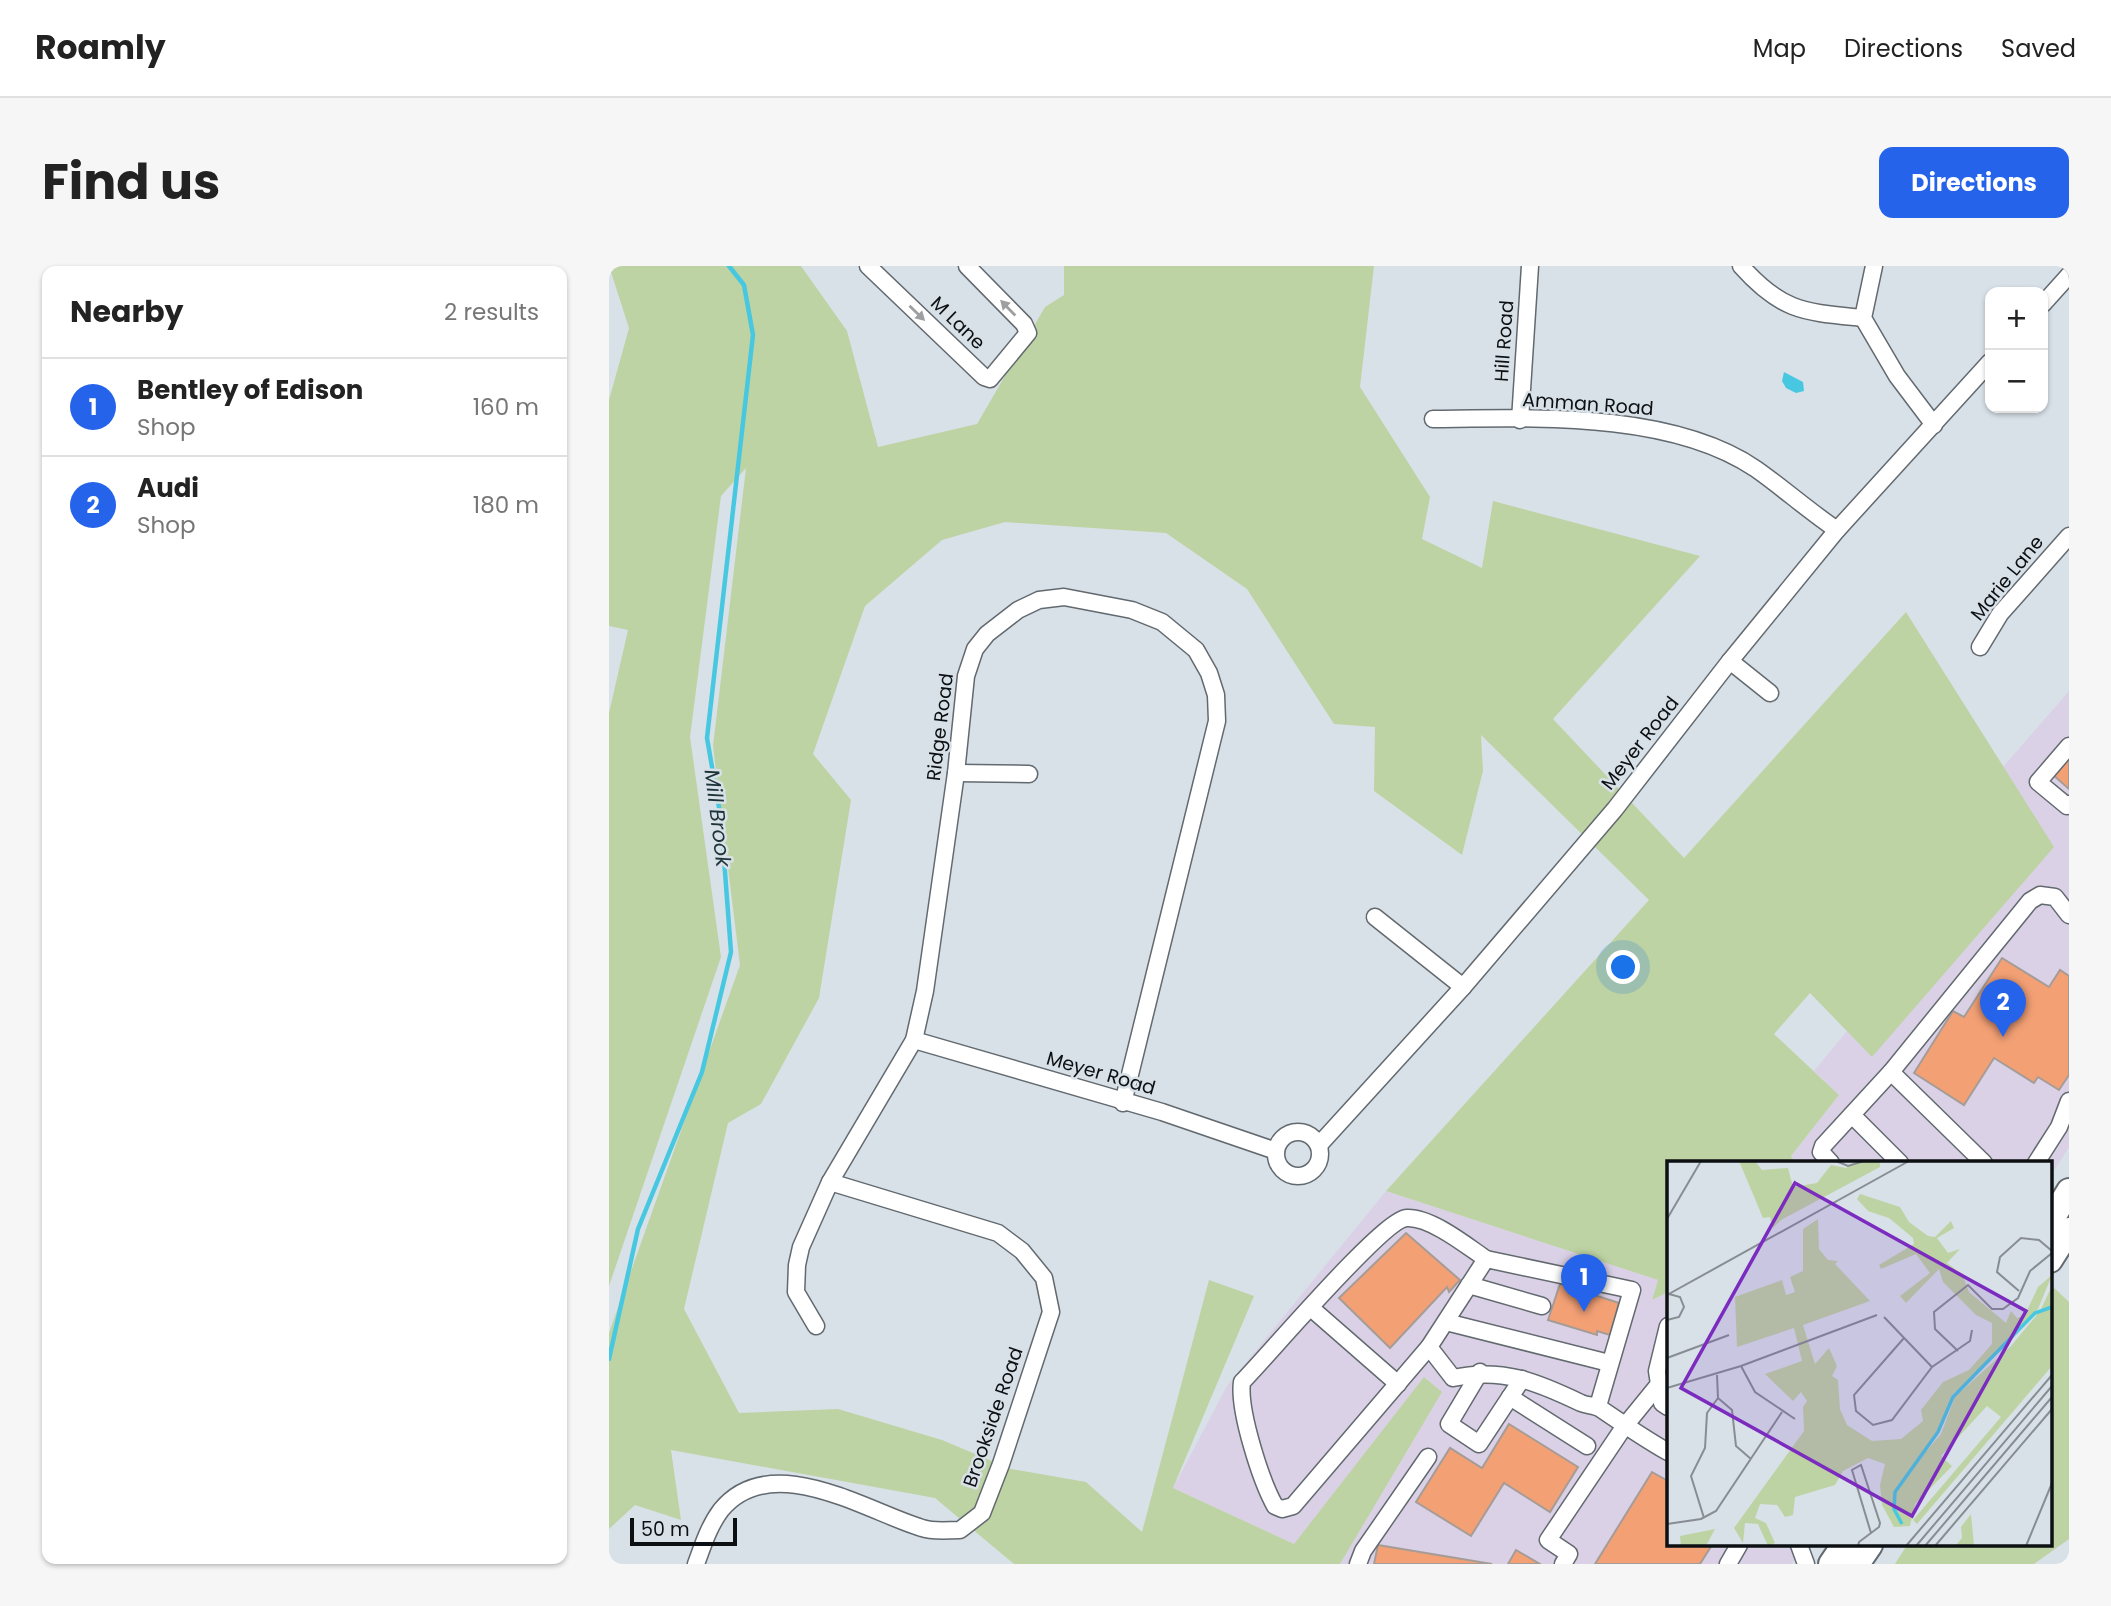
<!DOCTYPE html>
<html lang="en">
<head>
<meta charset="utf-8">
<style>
	:root { --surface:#fff; --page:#f6f6f6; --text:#222; --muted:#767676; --line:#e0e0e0; --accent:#2563eb }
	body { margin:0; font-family:Poppins,sans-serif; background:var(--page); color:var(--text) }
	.controls { position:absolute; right:21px; top:21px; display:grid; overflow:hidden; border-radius:14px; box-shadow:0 2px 5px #0004 }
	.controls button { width:63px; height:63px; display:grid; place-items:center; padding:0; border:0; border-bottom:2px solid var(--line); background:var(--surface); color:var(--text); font:35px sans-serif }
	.scale { position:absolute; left:21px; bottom:18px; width:107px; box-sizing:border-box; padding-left:7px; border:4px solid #0d1013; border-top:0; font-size:19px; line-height:24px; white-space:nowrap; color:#0d1013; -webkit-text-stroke:5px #d8e1e8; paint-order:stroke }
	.you { position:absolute; left:1015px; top:702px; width:24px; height:24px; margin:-18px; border:5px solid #fff; border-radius:50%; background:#1a73e8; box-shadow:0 0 0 10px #1a73e833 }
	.badge { display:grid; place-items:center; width:46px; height:46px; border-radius:50%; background:var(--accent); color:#fff; font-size:23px; font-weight:700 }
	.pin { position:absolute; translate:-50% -58px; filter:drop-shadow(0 2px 4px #0008) }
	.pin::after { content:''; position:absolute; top:37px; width:24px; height:21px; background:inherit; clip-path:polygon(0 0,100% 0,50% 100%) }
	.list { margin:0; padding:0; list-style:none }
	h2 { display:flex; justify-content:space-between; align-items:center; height:91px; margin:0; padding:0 28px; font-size:30px }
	h2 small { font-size:23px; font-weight:400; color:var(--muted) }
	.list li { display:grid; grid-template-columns:46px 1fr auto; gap:21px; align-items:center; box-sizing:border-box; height:98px; padding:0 28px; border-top:2px solid var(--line) }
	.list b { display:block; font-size:26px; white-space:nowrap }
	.list p { margin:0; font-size:23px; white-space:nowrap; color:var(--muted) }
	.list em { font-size:23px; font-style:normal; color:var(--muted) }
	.map { position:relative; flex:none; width:1460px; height:1298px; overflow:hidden; border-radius:14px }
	header { display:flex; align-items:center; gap:42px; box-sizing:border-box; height:98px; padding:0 35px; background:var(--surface); border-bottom:2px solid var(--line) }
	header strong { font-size:33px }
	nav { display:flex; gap:38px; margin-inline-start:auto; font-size:24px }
	.intro { display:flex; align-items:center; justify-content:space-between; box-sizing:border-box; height:168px; padding:0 42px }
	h1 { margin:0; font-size:49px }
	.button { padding:18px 32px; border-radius:14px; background:var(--accent); color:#fff; font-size:24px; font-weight:700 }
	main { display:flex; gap:42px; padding:0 42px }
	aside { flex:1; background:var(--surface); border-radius:14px; box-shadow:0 2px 5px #0004 }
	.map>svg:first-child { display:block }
</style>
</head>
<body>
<header>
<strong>Roamly</strong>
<nav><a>Map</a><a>Directions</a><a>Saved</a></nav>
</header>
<div class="intro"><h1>Find us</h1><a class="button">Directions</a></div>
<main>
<aside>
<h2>Nearby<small>2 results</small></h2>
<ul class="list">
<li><span class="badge">1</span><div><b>Bentley of Edison</b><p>Shop</p></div><em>160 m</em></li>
<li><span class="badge">2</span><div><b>Audi</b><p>Shop</p></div><em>180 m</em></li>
</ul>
</aside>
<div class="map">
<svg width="1460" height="1298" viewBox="0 0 1460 1298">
	<rect width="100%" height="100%" fill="#d8e1e8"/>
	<g fill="#dad1e6">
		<path d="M1460,425v456l-19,30v-14h-255l-4,-7 48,-61 -25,-24 33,-40 26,26 129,-289z"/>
		<path d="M777,925l272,89 -6,20 16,-8v253h135l-11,19h-452l101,-171 -16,-16 -131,167 -121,-56 54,-102z"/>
	</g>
	<g fill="#bed3a3">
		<path d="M0,0h192l46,65 31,116 99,-23 68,-117 19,-12v-29h310l-14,121 70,110 -8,42 60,29 11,-67 207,55 -147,163 131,139 222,-246 148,235 -182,210 -62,-64 -36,41 65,61 -48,61 4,7h-127v129l-16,8 6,-20 -272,-89 263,-291 -168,-165 2,36 -21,84 -88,-64 1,-64 -41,-3 -87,-135 -81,-56 -161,-11 -63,18 -77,66 -52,148 38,46 -32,198 -58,106 -33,19 -44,186 55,104 99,-4 104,31 69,29 75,13 56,50 67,-252 45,16 -81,192 121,56 130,-167 18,15 -102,172h-326l-79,-66 -264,-48 10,70 -46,-15 -26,24v-196l131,-368 -27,-219 33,-278 -25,28 -31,241 31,220 -112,329v-573l19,-83 -19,-4v-226l20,-72z"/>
		<path d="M1442,1019l18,17v237l-35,25h-139l12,-19h143z"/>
	</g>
	<path fill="#48c8e0" d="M1175,106l19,10 1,9 -8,2 -10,-5 -4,-7z"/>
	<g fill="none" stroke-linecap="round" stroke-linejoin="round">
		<path stroke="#48c8e0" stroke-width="4.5" d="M0,1093l29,-130 64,-157 29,-120 -10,-133 -14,-81 46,-403 -9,-50 -15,-19"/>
	</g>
	<g fill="#f3a075" stroke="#a69c97" stroke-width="2">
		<path d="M1460,489v34l-17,-15z"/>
		<path d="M1393,692l47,29 11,-17 9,6v99l-10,15 -21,-13 -4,6 -40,-25 -30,47 -50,-32 39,-62 11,6z"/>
		<path d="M797,967l54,47 -11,12 -2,-5 -57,61 -51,-50z"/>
		<path d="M951,1018l59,19 -9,32 -13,-4v4l-49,-15z"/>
		<path d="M900,1158l69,43 -28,45 -46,-29 -33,53 -55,-34 34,-54 32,20z"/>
		<path d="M1043,1206l16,9v64h44l-12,19h-105z"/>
		<path d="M769,1279l114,19h-118z"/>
		<path d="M907,1284l24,14h-32z"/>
	</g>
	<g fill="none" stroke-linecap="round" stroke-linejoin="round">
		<defs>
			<g id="minor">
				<path d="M259,0l116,111 6,2 38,-46 -4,-9 -57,-58"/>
				<path d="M1132,0c41,46 63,46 122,52"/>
				<path d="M1265,0l-11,52 34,58 37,49"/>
				<path d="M1434,38l26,-29"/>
				<path d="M824,153c99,-1 238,-8 323,50 27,19 53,42 81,61"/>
				<path d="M911,154l10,-154"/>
				<path d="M1371,381l20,-33 69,-78"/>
				<path d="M1121,395l40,32"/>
				<path d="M1460,480l-31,36 29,24 2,-2"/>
				<path d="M347,507l73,1"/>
				<path d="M766,651l88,70"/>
				<path d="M305,774l248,72 114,39"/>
				<path d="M1243,849l48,48"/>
				<circle cx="689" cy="888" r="22"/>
				<path d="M710,879l144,-158 152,-178 115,-148 107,-131 153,-168"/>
				<path d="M1222,897l-10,-11 2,-6 68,-74"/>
				<path d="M1375,897l-93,-91 139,-171 10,-6 15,2 14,18"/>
				<path d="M1427,897l23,-36 10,-26"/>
				<path d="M860,1019l73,21"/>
				<path d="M702,1042l87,76"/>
				<path d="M837,1056l163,41"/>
				<path d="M207,1060l-20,-34 1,-27 4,-18 29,-65 84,-142 11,-49 31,-218 10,-97 9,-27 12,-15 31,-24 21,-10 25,-3 68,13 30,12 34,28 13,23 7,22 1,26 -94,382"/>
				<path d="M1059,1060l-11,45 5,32 6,4"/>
				<path d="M820,1081l-136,159 -11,3 -7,-3c-14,-25 -37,-96 -33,-124 25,-25 141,-163 165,-164 24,-1 60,28 79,41"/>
				<path d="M871,1106l-31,52 30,20 43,-65"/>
				<path d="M901,1131l77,49"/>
				<path d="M989,1140l34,-116 -146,-31 -57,88 24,31c49,-11 84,4 128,25 7,3 14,2 20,6 22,15 44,30 67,43"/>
				<path d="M1190,1279l7,19"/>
				<path d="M87,1298c7,-19 13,-38 25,-54 50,-61 145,1 201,18 11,4 26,2 38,2l22,-17 19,-49 50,-152 -7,-34 -22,-27 -24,-18 -168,-51"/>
				<path d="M749,1298l5,-13 65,-94"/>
				<path d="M954,1298l6,-10 -21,-14 76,-113 35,-43"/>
				<path d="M1119,1298l11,-19"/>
			</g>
			<g id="highway">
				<path d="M1441,956l19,-31"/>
				<path d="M1441,994l19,-30"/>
				<path d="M1222,1298l13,-19"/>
				<path d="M1248,1298l13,-19"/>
			</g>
		</defs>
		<use href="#minor" stroke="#62696f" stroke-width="19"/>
		<use href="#highway" stroke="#62696f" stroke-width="28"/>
		<use href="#minor" stroke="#fff" stroke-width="16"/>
		<use href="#highway" stroke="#fff" stroke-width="24"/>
	</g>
	<defs><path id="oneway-solid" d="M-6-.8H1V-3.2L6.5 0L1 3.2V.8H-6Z" transform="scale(1.75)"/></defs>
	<g fill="#9e9fa1">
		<use href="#oneway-solid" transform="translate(399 42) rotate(-134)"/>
		<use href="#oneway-solid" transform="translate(308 47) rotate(44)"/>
	</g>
	<g text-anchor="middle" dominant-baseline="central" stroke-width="5" stroke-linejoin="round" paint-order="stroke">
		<g font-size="19" fill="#0d1013" stroke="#d8e1e8">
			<text transform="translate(349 57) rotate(44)">M Lane</text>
			<text transform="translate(895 75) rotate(-86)">Hill Road</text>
			<text transform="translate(979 138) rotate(4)">Amman Road</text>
			<text transform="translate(1398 312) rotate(-51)">Marie Lane</text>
			<text transform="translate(331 461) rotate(-83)">Ridge Road</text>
			<text transform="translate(1031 477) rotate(-52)">Meyer Road</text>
			<text transform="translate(492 807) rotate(16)">Meyer Road</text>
			<text transform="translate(384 1151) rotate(-71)">Brookside Road</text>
		</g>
		<g font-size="21" font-style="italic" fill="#1e3438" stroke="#d8e1e8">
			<text transform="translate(109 552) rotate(83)">Mill Brook</text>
		</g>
	</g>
	<g transform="translate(1058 895)">
		<rect width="385" height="385" fill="#d8e1e8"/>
		<path d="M72,0h16l7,9 26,-2 5,19 24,-4 14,-18 15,3 13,-7h21v6l-99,53 -8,8 -3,-11 -7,1zM193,33l40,13 9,15 19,14 7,1 16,-16 3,7 -17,10 11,15 12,-4 -13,14 15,11 7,18 37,31 5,-12 6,7 8,-3 13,-28 14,-12 -14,34 -31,36 -54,49 -15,37 -29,40 32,-37 14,-37 56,-51 29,-35 12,-25v80l-135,158 -4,-4 88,-103 -14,-11 -46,50 11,10 -37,38 -5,22 -16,1 -12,-22 -2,-20 5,-21 -17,-6 -25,13 -8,14 -40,12 -2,18 -8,2 -8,-12 -17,-1 -5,14 11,5 9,20 -7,3 -10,-22 -13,-1 -2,20 -9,-15 70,-97 -1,-24 4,-6 -6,-9 -8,9 -28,-27 37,-13 -8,-33 -57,19 -2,-50 47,-17 4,15 9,-3 -5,-15 13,-6v-42l15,-10 1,30 9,11 10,1 -3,3 35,37 -67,24 12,39 14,-16 8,18 -5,10 6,4 2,29 7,16 25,16 29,-2 22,-18 -2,-11 22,-28 26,-12 23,-26v-21l-16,-8 -33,-33 -4,-13 -33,34 -6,-7 30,-23 -14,-19 -35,15 -2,-4 35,-21 -1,-6 -24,-20 -21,-7 -11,-12zM304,353l3,32h-19l7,-8 -1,-11zM48,368l-9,17h-25l-1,-10z" fill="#bed3a3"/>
		<path fill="none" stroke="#48c8e0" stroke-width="3.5" d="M235,363l-8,-15 1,-17 43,-60 15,-35 82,-84 17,-6"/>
		<path fill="none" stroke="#878d93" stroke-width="2" d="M169,0l12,5 16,-5M0,58l34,-58M352,130l-22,-19 3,-15 21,-19 18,2 13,11M0,134l242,-134M217,156l48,50M0,159l12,-3 5,-10 -4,-10 -11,-3M237,177l-50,57 2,16 17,14 19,-5 40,-53 38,-26 2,-11M291,190l-23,-22 -1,-17 34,-27 24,24h11l15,-11 12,-27 22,-18M0,197l62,-23M74,205l14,26 40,27M0,227l74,-22 136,-51M51,237l14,12 4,36 15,13M37,357l-13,-42 14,-28 2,-35 11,-15 -1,-23M0,363l34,-5 15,-8 66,-99M191,385l1,-4 20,-15 1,-4 -19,-58 -9,5 19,63M239,385l146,-171M249,385l136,-160M258,385l127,-149M268,385l117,-137M359,385l26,-63"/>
		<path fill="#7b2cbf" fill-opacity="0.15" stroke="#7b2cbf" stroke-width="3.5" d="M128,22l231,128 -114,205 -231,-128z"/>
		<rect width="385" height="385" fill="none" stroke="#0d1013" stroke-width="3.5"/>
	</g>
</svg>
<div class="controls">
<button>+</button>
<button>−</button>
</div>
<div class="scale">50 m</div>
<div class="you"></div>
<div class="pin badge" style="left:975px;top:1046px">1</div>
<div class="pin badge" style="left:1394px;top:771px">2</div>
</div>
</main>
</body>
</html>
